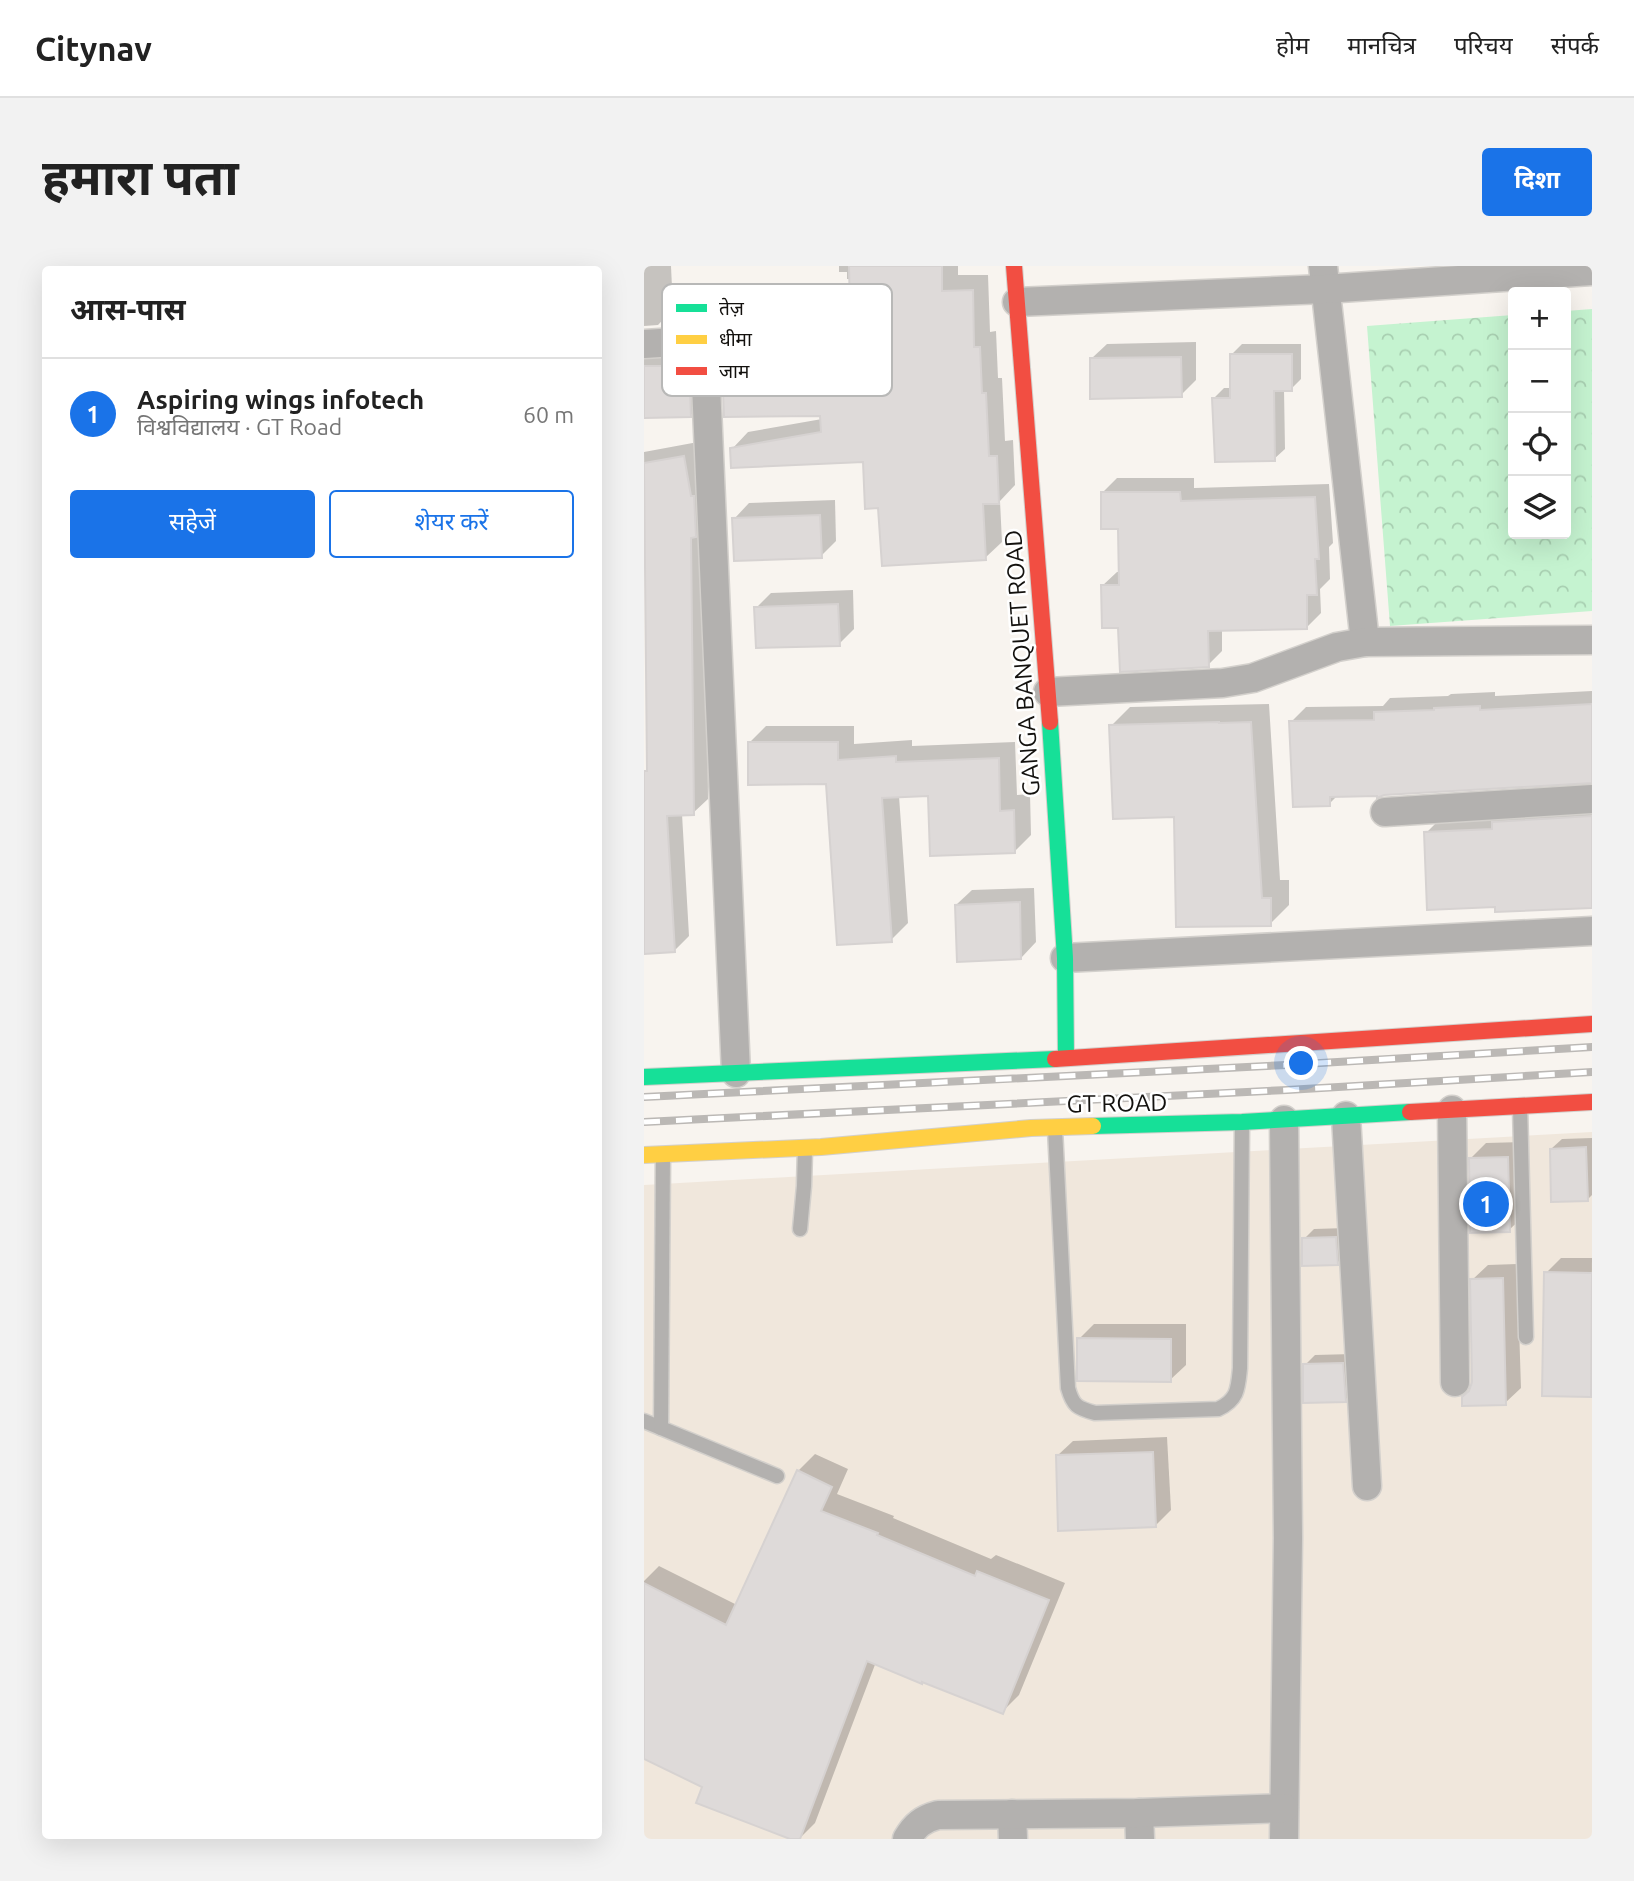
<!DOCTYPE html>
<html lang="hi">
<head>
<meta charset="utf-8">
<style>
	:root { --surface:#fff; --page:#f2f2f2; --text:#222; --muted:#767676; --line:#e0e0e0; --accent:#1a73e8 }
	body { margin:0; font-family:Ubuntu,"Noto Sans Devanagari",sans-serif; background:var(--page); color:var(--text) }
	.controls { position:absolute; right:21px; top:21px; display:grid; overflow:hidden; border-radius:7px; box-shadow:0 7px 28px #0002 }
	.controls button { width:63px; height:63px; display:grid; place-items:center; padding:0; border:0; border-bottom:2px solid var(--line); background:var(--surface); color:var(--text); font:35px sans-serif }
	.you { position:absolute; left:658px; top:798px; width:24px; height:24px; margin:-18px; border:5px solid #fff; border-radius:50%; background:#1a73e8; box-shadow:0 0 0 10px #1a73e833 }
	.badge { display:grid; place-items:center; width:46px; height:46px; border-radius:50%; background:var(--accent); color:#fff; font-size:23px; font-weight:700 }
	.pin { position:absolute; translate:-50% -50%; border:4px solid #fff; box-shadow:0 2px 7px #0006 }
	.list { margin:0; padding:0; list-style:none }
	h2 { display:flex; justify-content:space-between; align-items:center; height:91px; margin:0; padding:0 28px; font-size:30px }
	h2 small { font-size:23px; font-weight:400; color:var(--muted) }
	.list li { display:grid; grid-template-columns:46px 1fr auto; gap:21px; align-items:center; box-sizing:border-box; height:112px; padding:0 28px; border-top:2px solid var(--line) }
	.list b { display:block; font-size:26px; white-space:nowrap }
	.list p { margin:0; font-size:23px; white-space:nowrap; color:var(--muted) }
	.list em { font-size:23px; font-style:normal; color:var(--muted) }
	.actions { display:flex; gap:14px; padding:21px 28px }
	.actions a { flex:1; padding:16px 0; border:2px solid var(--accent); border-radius:7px; text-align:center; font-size:24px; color:var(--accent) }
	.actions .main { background:var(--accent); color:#fff }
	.icon { flex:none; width:38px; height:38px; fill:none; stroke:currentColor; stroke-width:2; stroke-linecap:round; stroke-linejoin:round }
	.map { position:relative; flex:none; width:948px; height:1573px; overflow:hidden; border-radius:7px }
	header { display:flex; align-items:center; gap:42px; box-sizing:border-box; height:98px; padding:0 35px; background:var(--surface); border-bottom:2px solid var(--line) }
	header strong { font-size:33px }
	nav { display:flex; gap:38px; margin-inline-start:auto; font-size:24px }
	.intro { display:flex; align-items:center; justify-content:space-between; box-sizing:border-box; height:168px; padding:0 42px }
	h1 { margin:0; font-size:49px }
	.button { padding:18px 32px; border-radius:7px; background:var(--accent); color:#fff; font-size:24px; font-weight:700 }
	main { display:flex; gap:42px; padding:0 42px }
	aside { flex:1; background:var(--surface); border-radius:7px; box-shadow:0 7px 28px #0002 }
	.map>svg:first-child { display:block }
</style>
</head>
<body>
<header>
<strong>Citynav</strong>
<nav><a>होम</a><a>मानचित्र</a><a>परिचय</a><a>संपर्क</a></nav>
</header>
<div class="intro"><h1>हमारा पता</h1><a class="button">दिशा</a></div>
<main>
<aside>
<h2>आस-पास<small></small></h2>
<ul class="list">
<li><span class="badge">1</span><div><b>Aspiring wings infotech</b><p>विश्वविद्यालय · GT Road</p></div><em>60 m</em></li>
</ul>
<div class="actions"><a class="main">सहेजें</a><a>शेयर करें</a></div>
</aside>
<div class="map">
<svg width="948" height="1573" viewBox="0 0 948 1573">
	<defs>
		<pattern id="park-crowns" width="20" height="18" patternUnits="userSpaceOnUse" patternTransform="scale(1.75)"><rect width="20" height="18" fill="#c5f3d0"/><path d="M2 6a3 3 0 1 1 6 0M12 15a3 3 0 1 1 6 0" fill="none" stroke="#a8cfb1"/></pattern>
	</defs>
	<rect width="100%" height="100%" fill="#f8f4ef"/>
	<path fill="#f0e7dc" d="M948,866v707h-948v-654z"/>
	<path fill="url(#park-crowns)" d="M948,43v302l-202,15 -23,-300 146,-11v219h53v-223z"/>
	<g fill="#0003">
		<path d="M0,0h27l2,43 -15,16 -14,1z"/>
		<path d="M195,0h119v9h30l2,57 6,-1 2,47h4l3,63 8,-1 2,45 -15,16 2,41 -17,16 -105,-51 -15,-47 -133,-11 16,-17 74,-13 -1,-4 -97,-48 16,-16 112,-5 -1,-67h-4v-7h-8z"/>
		<path d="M552,76v38l-15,15 -90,-36 16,-15z"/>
		<path d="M598,78h59v35l-10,10h-7l1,60 -11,10 -60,-61 10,-10h8v-34z"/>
		<path d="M59,85l2,49 -15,16h-46v-64z"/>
		<path d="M54,176l8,83 2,274 -15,14 -11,1 7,122 -15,15 -30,1v-147h5l-5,-353z"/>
		<path d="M473,212h77v10l135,-4 4,59 -4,4 1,32 -10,10 1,24 -14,14 -85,2v22l-14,14 -88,-39 -18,-40 15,-14h4l-1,-45 -18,-34z"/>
		<path d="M191,234l1,41 -15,15 -87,-37 15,-16z"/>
		<path d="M209,324l1,39 -15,15 -83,-36 15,-15z"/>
		<path d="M948,425v90l-254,14 -9,9 -38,-82 15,-15 77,-1 7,-8 58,-2 3,-2 44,-2v4z"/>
		<path d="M625,438l11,176h9v25l-19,19 -94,-109 -65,-89 19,-19z"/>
		<path d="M122,460h88v18l58,-4v6l103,-4 2,53 13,-1 1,41 -17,17 -84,-57 -31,1 9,127 -17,17 -64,-157 -78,-40z"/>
		<path d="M948,536v107h-4v-2l-91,-2 -71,-72 15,-15z"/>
		<path d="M390,622l2,54 -15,16 -65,-53 16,-15z"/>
		<path d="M948,872v57l-5,5 -36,-51 11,-10z"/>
		<path d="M879,876l2,73 -16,15 -38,-72 15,-15z"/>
		<path d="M702,962l1,25 -10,10 -33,-24 10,-10z"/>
		<path d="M917,992h31l-1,137 -45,-122z"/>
		<path d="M873,998l4,124 -16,15 -34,-13 2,-8 -1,-102 16,-15z"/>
		<path d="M450,1058h92v41l-16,15 -91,-41z"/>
		<path d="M709,1088l2,36 -10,10 -40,-35 10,-10z"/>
		<path d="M523,1171l4,73 -16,16 -98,-70 16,-15z"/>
		<path d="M171,1188l33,15 -11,25 57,22 -1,2 98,41 5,-4 69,28 -46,112 -17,17 -126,-50 -61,161 -16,16h-3l-91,-53 -61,-29v-176l15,-15 78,39 61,-134z"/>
	</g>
	<g fill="#dedad9" stroke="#d6d2d1" stroke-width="2">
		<path d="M205,0h93v25l31,-1 1,57h6l2,46h4l3,63h8l2,48h-16l3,56 -104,6 -4,-58 -13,1 -2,-47 -132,6 -1,-20 91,-16 -1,-16 -96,1 -2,-51 129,-5z"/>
		<path d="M586,88h62v37h-18l1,70 -60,1 -3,-64h18z"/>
		<path d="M537,91l1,40 -92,2v-41z"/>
		<path d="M0,100h45l2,51 -47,1z"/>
		<path d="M40,190l7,40h3l2,41 -5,1 3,277 -27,1 8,136 -31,2v-183h3l-3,-308z"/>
		<path d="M457,226h79l1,9 134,-4 4,62h-4l2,36h-10v34l-99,2 1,36 -89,5 -2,-44h-16l-1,-43h18l-1,-56h-17z"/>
		<path d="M176,249l2,43 -88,3 -2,-43z"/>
		<path d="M194,338l2,42 -84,2 -2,-41z"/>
		<path d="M948,438v79l-208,12 -7,3v-2l-47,1v9l-37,1 -4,-86 85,-1v-8l60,-2v-2l46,-2v4z"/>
		<path d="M575,456v1l32,-1 11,176h9v28l-95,1 -2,-110 -61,2 -4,-94z"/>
		<path d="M104,476h90v18l58,-4v6l103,-4 1,53 14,-1 1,43 -85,3 -2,-60 -46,2 10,144 -55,3 -11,-161 -78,1z"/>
		<path d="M948,550v92l-97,4v-5l-68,3 -3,-78 68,-3v-7z"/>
		<path d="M376,636l1,57 -64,3 -2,-57z"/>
		<path d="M942,881l2,54 -37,1 -1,-53z"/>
		<path d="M864,891l2,75 -40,1 -1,-75z"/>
		<path d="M692,971l2,28 -36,1v-28z"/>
		<path d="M900,1006l48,1 -1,124 -49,-1z"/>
		<path d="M859,1012l3,127 -44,1v-9l7,-6 3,-9 -2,-103z"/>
		<path d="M433,1072l94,1v43l-94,-1z"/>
		<path d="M699,1097l3,39 -43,1v-39z"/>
		<path d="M509,1186l3,75 -98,4 -2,-76z"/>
		<path d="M153,1204l35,17 -11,24 57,22 -1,2 98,41 2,-5 72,29 -46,114 -81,-32v2l-55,-23 -67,178h-10l-94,-36 6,-16 -58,-28v-176l82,42z"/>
	</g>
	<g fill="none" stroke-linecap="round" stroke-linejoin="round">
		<defs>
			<g id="lane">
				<path d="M876,841l6,230"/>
				<path d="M411,863l13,259c5,18 9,20 27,25l123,-4c20,-9 20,-21 22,-41l2,-244"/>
				<path d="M156,963l4,-43 1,-37"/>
				<path d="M0,1155l133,55"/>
				<path d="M17,1162l2,-273"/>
			</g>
			<g id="street">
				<path d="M679,0l42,376"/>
				<path d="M373,36l308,-13 267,-18"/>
				<path d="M60,73l32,734"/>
				<path d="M0,78l172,-11"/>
				<path d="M404,426l175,-9 30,-5 84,-31 28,-5 227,-2"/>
				<path d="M741,546l207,-13"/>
				<path d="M421,692l527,-27"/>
				<path d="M808,844l3,272"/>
				<path d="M702,850l21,370"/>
				<path d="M640,854l4,418 -4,301"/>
				<path d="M495,1547l1,26"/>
				<path d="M368,1548l1,25"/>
				<path d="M263,1573c8,-14 16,-20 31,-24l201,-2 145,-5"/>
			</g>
			<g id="fast">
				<path d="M406,456l15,236 1,100"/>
				<path d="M0,811l411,-18"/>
				<path d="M449,860l149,-4 168,-10"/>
			</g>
			<path id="slow" d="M0,889l177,-8 210,-19 62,-2"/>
			<g id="jam">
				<path d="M370,0l36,456"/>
				<path d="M411,793l537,-35"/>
				<path d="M766,846l182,-10"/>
			</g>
		</defs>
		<use href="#lane" stroke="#d3d0cc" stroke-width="17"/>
		<use href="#street" stroke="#d3d0cc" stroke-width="31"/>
		<use href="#fast" stroke="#d3d0cc" stroke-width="18"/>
		<use href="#slow" stroke="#d3d0cc" stroke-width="18"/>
		<use href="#jam" stroke="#d3d0cc" stroke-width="18"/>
		<use href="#lane" stroke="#b3b1af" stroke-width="14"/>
		<use href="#street" stroke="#b3b1af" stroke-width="28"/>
		<use href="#fast" stroke="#16e098" stroke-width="16"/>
		<use href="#slow" stroke="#ffcf43" stroke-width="16"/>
		<use href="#jam" stroke="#f24e42" stroke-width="16"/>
		<defs>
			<g id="rail">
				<path d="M0,831l642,-32 306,-18"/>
				<path d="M0,856l643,-32 305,-18"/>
			</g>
		</defs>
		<use href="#rail" stroke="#bbb8b5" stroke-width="8"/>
		<use href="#rail" stroke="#fff" stroke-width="5" stroke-dasharray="16" stroke-linecap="butt"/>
	</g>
	<g text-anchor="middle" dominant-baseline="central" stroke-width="5" stroke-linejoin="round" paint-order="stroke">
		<g font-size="24" fill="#13110e" stroke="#fff">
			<text transform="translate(378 397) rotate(-94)">GANGA BANQUET ROAD</text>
			<text transform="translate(473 837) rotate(-1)">GT ROAD</text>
		</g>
	</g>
	<rect x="18" y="18" width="230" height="112" rx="10" fill="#fff" stroke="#b8b8b7" stroke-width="2"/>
	<rect x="32" y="38" width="31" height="8" fill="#16e098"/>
	<rect x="32" y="69" width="31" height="9" fill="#ffcf43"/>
	<rect x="32" y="101" width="31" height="8" fill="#f24e42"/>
	<g font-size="19" fill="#13110e">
		<text x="75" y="49">तेज़</text>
		<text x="75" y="80">धीमा</text>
		<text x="75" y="112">जाम</text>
	</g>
</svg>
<div class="controls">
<button>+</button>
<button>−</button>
<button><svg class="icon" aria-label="locate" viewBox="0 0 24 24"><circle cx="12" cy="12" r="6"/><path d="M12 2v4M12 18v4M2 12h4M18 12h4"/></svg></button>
<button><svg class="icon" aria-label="layers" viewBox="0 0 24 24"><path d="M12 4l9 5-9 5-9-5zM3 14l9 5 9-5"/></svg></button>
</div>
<div class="you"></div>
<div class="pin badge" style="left:842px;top:938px">1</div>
</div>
</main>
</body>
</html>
